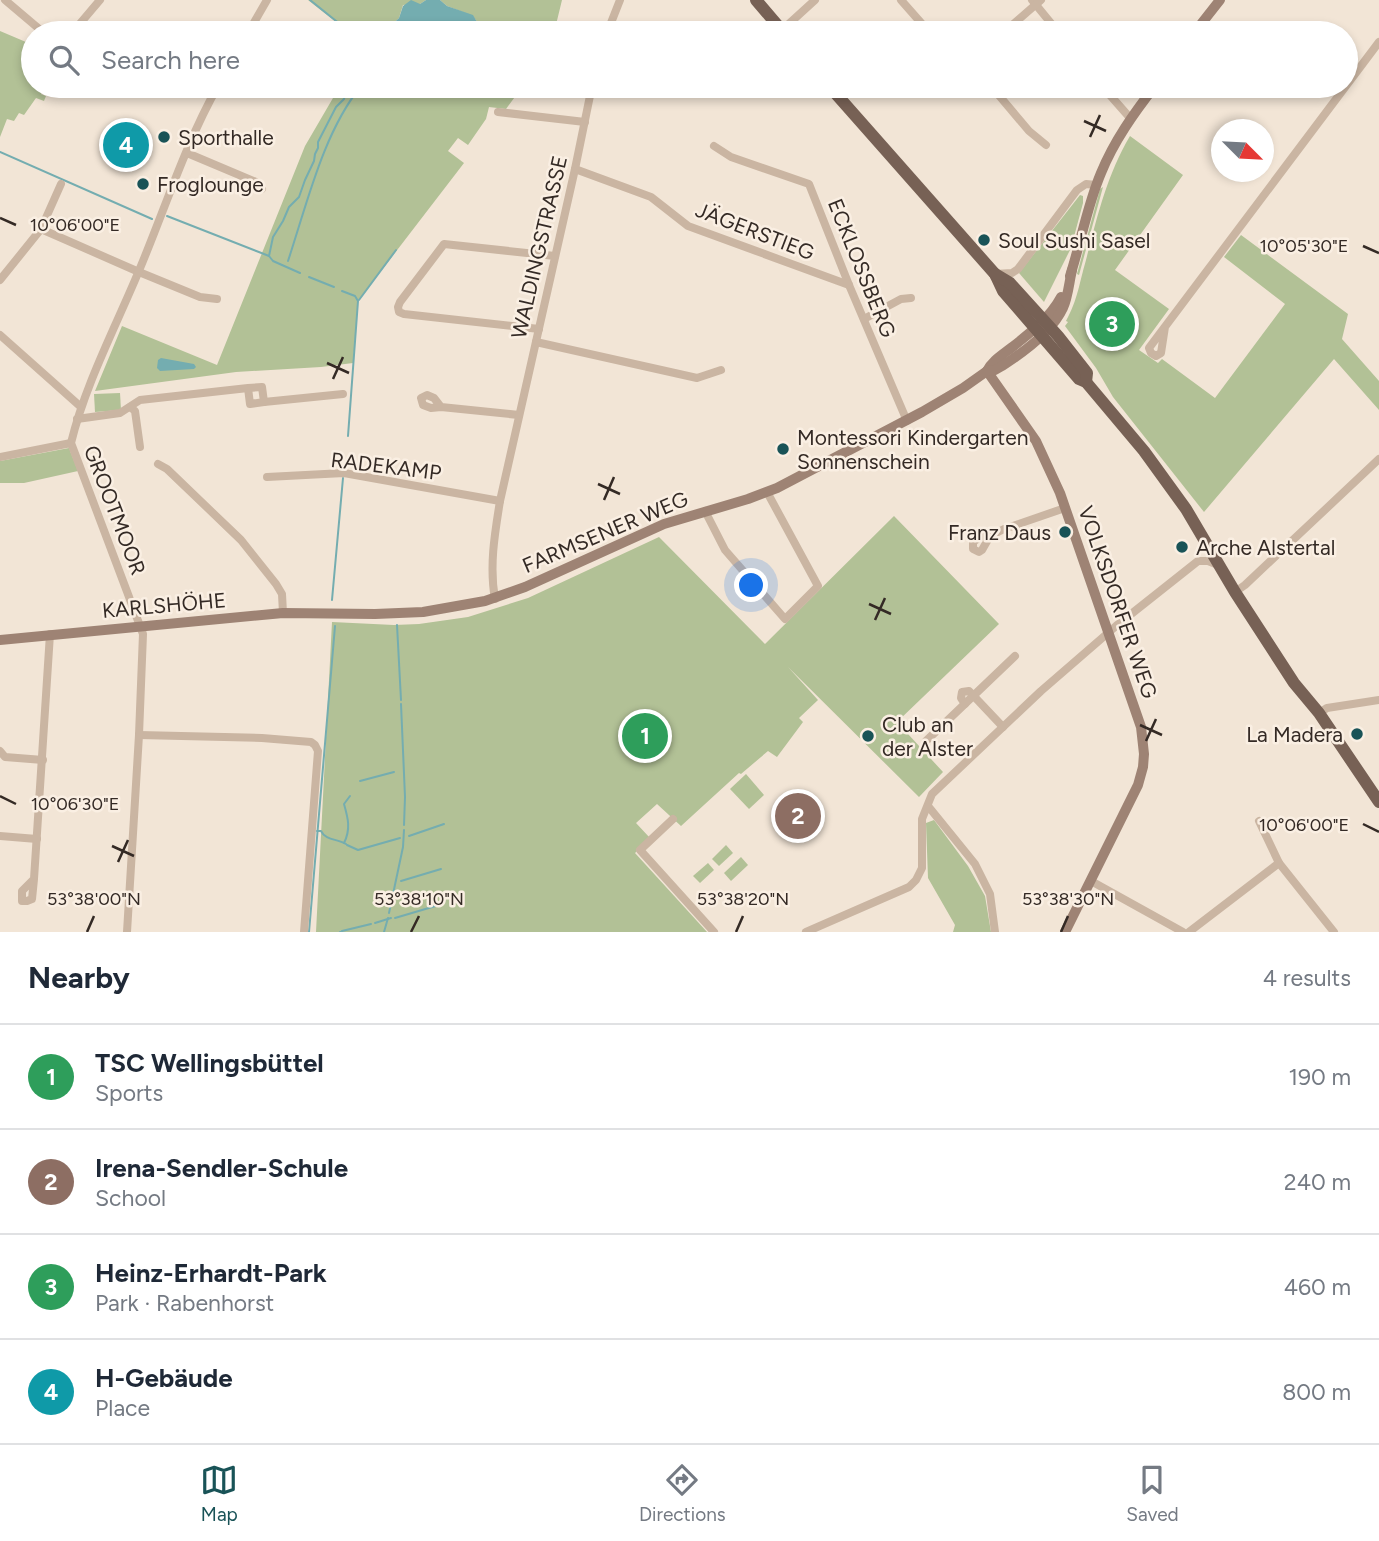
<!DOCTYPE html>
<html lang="en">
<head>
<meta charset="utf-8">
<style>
	:root { --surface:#fff; --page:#f6f6f7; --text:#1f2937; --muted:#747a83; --line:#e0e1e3; --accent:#195357 }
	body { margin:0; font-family:Figtree,sans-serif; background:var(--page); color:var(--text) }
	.compass { position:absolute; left:1211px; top:119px; width:63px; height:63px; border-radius:50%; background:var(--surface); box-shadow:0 4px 10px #0003; rotate:114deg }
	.you { position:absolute; left:752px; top:586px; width:24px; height:24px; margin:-18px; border:5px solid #fff; border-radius:50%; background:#1a73e8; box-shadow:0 0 0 10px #1a73e833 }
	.badge { display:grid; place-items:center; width:46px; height:46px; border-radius:50%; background:var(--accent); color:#fff; font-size:23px; font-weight:700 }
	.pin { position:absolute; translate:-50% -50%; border:4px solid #fff; box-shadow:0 2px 7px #0006 }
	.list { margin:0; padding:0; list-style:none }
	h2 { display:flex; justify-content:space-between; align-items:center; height:91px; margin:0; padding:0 28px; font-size:30px }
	h2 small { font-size:23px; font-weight:400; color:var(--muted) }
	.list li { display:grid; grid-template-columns:46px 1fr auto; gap:21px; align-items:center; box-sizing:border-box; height:105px; padding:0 28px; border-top:2px solid var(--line) }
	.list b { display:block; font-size:26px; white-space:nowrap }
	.list p { margin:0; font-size:23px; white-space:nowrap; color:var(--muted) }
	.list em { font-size:23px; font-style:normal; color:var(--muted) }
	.icon { flex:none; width:38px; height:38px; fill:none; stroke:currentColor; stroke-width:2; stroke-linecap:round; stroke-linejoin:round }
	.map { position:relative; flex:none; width:1379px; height:932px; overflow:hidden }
	.search { position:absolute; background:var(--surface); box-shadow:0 4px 10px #0003; left:21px; right:21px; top:21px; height:77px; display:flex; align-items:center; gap:18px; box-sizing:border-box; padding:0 24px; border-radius:38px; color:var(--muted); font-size:26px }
	.sheet { height:511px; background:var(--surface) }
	nav { display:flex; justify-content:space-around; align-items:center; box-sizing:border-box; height:98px; border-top:2px solid var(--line); background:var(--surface); font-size:19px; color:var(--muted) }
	nav a { display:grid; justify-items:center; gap:4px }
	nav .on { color:var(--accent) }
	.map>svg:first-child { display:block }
</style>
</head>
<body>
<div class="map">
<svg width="1379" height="932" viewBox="0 0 1379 932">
	<rect width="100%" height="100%" fill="#f2e5d6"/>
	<g fill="#b2c196">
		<path d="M308,0h118l-6,4 -17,1 -4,13 -16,15h-33z"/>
		<path d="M440,0h122l-8,33h-75l-2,-11 -4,-6 -26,-10z"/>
		<path d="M0,31l33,14v41h11l-3,8 5,2 -2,5 -8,-3 -12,17 -5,-2 -5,8 -7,-2 -7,18z"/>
		<path d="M340,86h67l14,12c28,-19 69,-12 102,-12l-17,23 -17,-2 -3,12 -18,26 -10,-7 -10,13 16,12 -106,138 -5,62 -32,4 -85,5 -141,19 27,-65 95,39 88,-219z"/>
		<path d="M1130,136l53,39 -68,95 54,39 -30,41 19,13 4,-4 53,39 70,-94 -61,-47 17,-22 107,79 -6,25 37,42v29l-45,-51 -130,153 -91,-115 -17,-29 -31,-42 3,-4 -2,-1c12,-22 13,-37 20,-61 11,-43 21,-85 44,-124z"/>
		<path d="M1103,187l-24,88 -2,-1 23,-85z"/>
		<path d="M1080,195l3,1v7l-12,45 -27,54 -25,-29z"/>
		<path d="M120,393l1,17 -26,2 -1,-18z"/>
		<path d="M69,448l9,23 -54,12h-24v-22z"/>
		<path d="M894,516l105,108 -102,98 46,50 -24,25 -131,-130 30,33 -19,18 4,4 -26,35 -9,-6 -27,23 -2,-1 -58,53 -24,-22 -21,19 14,15 -15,15 72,79h-391l16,-310 62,3 25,-1 49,-7 60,-19 131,-61 106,107z"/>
		<path d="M746,774l18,21 -15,14 -19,-20z"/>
		<path d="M934,820l34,46 17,30 6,36h-38l2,-7 -27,-47 -2,-55z"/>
		<path d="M726,845l7,8 -14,13 -7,-7z"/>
		<path d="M741,857l7,8 -17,16 -7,-8z"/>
		<path d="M708,863l6,7 -14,13 -7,-7z"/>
	</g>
	<g fill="#74adb0">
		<path d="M411,0l9,4 6,-4h14l7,6 26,9 4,7 2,11h-96l16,-15 4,-12z"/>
		<path d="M407,86h40l-15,5 -3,4 -8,3z"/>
		<path d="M161,358l33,6 2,3 -2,2 -34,2 -3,-3 1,-8z"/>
	</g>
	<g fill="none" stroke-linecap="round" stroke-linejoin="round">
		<g stroke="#74adb0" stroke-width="2">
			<path d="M310,0l41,33"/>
			<path d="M0,152l152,67"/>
			<path d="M167,216l102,40 4,5 27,12"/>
			<path d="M269,256l4,-19 10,-16 6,-14 10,-10 6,-17 9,-19 1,-7 3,-6v-6l18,-35 8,-8 3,-13"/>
			<path d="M288,261c19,-57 35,-128 73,-175"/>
			<path d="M309,277l25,10"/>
			<path d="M342,291l13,5 3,5 -10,135"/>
			<path d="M359,300l37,-50"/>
			<path d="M332,600l11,-122"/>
			<path d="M397,625l4,75"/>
			<path d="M401,704l4,93 -1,28"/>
			<path d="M360,781l34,-9"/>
			<path d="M317,831h4c4,9 17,8 25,13"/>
			<path d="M409,836l35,-12"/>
			<path d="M344,843c7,-14 4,-25 0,-39l6,-8"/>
			<path d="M347,845l11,5 42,-12"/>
			<path d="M401,881l40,-12"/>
			<path d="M389,913l14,-66 1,-17"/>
			<path d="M395,918l44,-13"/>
			<path d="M375,923l16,-5"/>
			<path d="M342,931l29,-7"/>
			<path d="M309,932l26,-306"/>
			<path d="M340,932h1"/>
			<path d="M384,932l4,-14"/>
		</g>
		<g stroke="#cab5a2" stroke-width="8">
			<path d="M5,0l39,33"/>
			<path d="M901,0l29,33"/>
			<path d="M1032,0l27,33"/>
			<path d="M781,31l34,-31"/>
			<path d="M72,33l28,-33"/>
			<path d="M248,33l19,-33"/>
			<path d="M607,33l13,-33"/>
			<path d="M1003,33l38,-33"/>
			<path d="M991,86l38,45 17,14"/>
			<path d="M1102,86l29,33"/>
			<path d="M498,112l87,10"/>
			<path d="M714,146l17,11 78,27 40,101 58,136"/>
			<path d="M187,153l69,29 6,7"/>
			<path d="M575,169l76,28 37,29 161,59"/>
			<path d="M41,229l98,43 61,25 17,2"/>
			<path d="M995,274l17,-1 6,-4 59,-79 9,-6 10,1"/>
			<path d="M0,280l41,-51 20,-45"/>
			<path d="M864,319l37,-20 10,-1"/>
			<path d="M1165,327l-4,26 -5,3 -5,-3 -2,-5 230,-306"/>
			<path d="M539,329l-135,-15 -5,-2 -1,-5 2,-5 44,-58 111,12"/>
			<path d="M0,335l81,72"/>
			<path d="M536,342l161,36 24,-8"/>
			<path d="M264,402l79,-8"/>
			<path d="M130,407l5,4 5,36"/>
			<path d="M441,407l-7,-9 -7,-3 -6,3 2,7 8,3 10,-1 78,8"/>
			<path d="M77,419l43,-6 20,-13 108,-12 2,16 14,-2 -2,-15 -14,1"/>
			<path d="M0,457l71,-14"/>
			<path d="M158,464l9,5 74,71 35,44 6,10 1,19"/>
			<path d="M267,477l77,-4 156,28"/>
			<path d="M705,511l20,39 60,69 33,-33 -51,-94"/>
			<path d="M990,536l-8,14 -3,2 -6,-3v-7l9,-6h8l14,-7 61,-21"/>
			<path d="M1235,592l10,-7 134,-126"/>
			<path d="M495,599c-6,-33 0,-67 5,-98l75,-332 17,-83"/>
			<path d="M965,704l-4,-6 1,-6 7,-1 34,36"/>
			<path d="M1319,713l8,-5 52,-8"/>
			<path d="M139,735l123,3 49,4 4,3 3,6 -14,181"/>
			<path d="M926,741l89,-85"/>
			<path d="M0,751l5,6 38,3"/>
			<path d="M928,806l47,58 15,30 5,38"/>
			<path d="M673,819l-33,31 74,82"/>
			<path d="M1259,821l20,42 55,69"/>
			<path d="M0,836l37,3"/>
			<path d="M34,879l-2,20 -5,2h-5v-10l12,-12 16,-245"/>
			<path d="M1091,881l92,51"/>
			<path d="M127,932l12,-197 4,-101 -72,-191c14,-58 44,-115 67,-170 26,-61 47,-129 80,-187"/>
			<path d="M806,932l103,-45 7,-7 6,-12v-49l10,-25 109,-103 75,-65 82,-65h10l10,4"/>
			<path d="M1189,932l90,-69"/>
		</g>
		<g stroke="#9e8374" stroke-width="10">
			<path d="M1194,33l26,-33"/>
			<path d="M1070,276c11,-34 17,-70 31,-103 13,-32 33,-60 54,-87"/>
			<path d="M987,371l49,70 24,52 81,234 3,27 -1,13 -5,18 -73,147"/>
			<path d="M987,371c5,-10 15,-16 24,-23 18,-14 39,-30 50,-51"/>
			<path d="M0,640l283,-27 92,1 48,-2 62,-11 40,-14 139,-63 84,-25 29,-11 145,-76 41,-24 24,-17 8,-1 7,-4c22,-14 50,-34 61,-58 5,-11 6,-25 9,-38"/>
		</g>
		<g stroke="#776155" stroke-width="12">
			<path d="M756,0l28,33"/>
			<path d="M829,86l166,188 8,17 76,88 7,3 58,69 42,58 49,83 59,91 25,30 60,89"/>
			<path d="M995,274l15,9 48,53 29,37 -1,9"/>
		</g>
	</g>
	<path fill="none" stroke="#342a25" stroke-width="2.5" d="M1084,121l22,10M1090,137l10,-22M0,218l16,7M1363,246l16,7M327,363l22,10M333,379l10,-22M598,484l22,10M604,500l10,-23M869,604l22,10M875,620l10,-22M1140,725l22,10M1146,741l10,-22M0,796l16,8M1363,824l16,8M112,846l22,10M118,862l10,-22M87,932l7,-16M411,932l8,-16M736,932l7,-16M1061,932l7,-16"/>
	<g fill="#195357" stroke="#faefe3" stroke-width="2.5">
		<circle cx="164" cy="137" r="7"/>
		<circle cx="143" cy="184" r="7"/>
		<circle cx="984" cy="240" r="7"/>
		<circle cx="783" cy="449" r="7"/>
		<circle cx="1065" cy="532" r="7"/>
		<circle cx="1182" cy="547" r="7"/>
		<circle cx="1357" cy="734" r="7"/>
		<circle cx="868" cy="736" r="7"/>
	</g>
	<g text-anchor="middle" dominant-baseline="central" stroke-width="5" stroke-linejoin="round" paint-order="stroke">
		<g font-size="21" fill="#342a25" stroke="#faefe3" text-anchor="start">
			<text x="178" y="137">Sporthalle</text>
			<text x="157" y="184">Froglounge</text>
			<text x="998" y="240">Soul Sushi Sasel</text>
			<text x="797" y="437">Montessori Kindergarten<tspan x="797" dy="24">Sonnenschein</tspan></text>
			<text x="1051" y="532" text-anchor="end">Franz Daus</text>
			<text x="1196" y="547">Arche Alstertal</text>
			<text x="882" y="724">Club an<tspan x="882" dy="24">der Alster</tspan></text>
			<text x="1343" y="734" text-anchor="end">La Madera</text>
		</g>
		<g font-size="21" fill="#342a25" stroke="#faefe3">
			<text transform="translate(755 231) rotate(21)">JÄGERSTIEG</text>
			<text transform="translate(539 247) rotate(-77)">WALDINGSTRASSE</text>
			<text transform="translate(862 268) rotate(68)">ECKLOSSBERG</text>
			<text transform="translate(386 466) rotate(7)">RADEKAMP</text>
			<text transform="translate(115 510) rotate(69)">GROOTMOOR</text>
			<text transform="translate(605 532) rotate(-23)">FARMSENER WEG</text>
			<text transform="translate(1118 602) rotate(71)">VOLKSDORFER WEG</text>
			<text transform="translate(164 605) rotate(-5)">KARLSHÖHE</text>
		</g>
	</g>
	<g font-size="18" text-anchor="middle" fill="#342a25" stroke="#faefe3" stroke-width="5" stroke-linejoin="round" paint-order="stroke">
		<text x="75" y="231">10°06'00"E</text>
		<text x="1304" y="252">10°05'30"E</text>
		<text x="75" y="810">10°06'30"E</text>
		<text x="1304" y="831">10°06'00"E</text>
		<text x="94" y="905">53°38'00"N</text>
		<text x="419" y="905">53°38'10"N</text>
		<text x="743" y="905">53°38'20"N</text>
		<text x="1068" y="905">53°38'30"N</text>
	</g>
</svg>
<svg class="compass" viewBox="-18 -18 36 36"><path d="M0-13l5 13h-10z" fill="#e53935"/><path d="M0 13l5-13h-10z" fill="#747a83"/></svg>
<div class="you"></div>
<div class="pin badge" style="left:645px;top:736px;background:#2e9e5b">1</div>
<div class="pin badge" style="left:798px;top:816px;background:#8d6e63">2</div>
<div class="pin badge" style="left:1112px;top:324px;background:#2e9e5b">3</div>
<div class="pin badge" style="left:126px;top:145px;background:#0f9aa8">4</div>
<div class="search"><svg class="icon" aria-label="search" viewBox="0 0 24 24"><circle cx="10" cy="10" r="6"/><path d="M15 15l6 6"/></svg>Search here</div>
</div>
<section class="sheet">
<h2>Nearby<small>4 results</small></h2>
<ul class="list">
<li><span class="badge" style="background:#2e9e5b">1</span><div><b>TSC Wellingsbüttel</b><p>Sports</p></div><em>190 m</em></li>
<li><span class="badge" style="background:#8d6e63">2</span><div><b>Irena-Sendler-Schule</b><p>School</p></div><em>240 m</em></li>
<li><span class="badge" style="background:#2e9e5b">3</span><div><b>Heinz-Erhardt-Park</b><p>Park · Rabenhorst</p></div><em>460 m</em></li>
<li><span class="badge" style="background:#0f9aa8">4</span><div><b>H-Gebäude</b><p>Place</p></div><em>800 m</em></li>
</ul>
</section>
<nav>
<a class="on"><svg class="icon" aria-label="map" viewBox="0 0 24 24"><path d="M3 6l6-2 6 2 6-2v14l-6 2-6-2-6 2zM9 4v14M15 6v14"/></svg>Map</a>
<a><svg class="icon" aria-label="directions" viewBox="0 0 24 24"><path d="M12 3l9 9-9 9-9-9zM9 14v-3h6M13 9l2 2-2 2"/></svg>Directions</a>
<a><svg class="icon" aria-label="saved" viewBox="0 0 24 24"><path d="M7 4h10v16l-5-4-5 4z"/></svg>Saved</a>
</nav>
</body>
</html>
